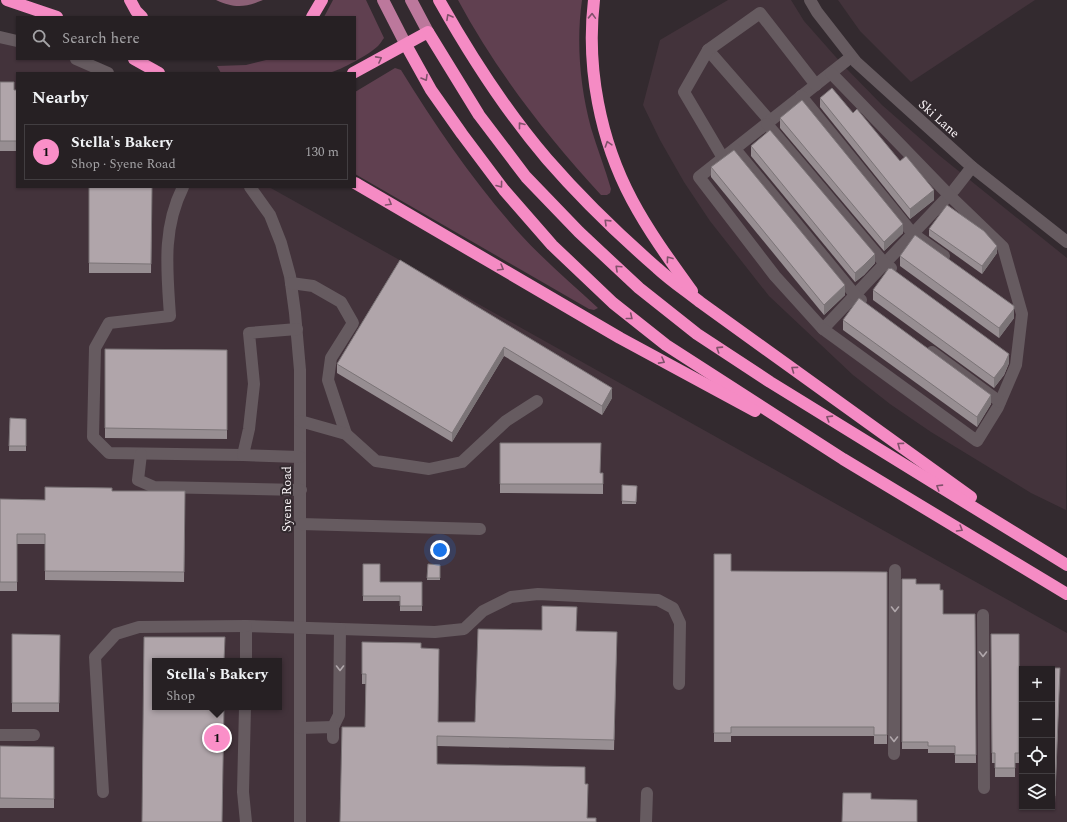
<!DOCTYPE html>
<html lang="en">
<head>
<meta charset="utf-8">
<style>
	:root { --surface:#262023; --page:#322d30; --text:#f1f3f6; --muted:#a4a3a6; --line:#423e41; --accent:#fa8fc8 }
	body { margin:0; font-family:Spectral,serif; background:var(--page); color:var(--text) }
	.controls { position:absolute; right:12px; bottom:12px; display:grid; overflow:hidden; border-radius:0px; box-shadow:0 1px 3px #0004 }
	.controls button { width:36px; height:36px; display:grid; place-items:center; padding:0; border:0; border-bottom:1px solid var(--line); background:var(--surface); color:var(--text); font:20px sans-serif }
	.you { position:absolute; left:440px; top:550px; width:14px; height:14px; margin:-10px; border:3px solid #fff; border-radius:50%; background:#1a73e8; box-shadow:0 0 0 6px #1a73e833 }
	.badge { display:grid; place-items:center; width:26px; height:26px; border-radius:50%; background:var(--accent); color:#111; font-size:13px; font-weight:700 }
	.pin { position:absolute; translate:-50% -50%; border:2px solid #fff; box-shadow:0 1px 4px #0006 }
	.popup { position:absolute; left:152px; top:658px; width:130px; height:52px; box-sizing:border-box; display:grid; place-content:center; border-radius:0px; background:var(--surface); filter:drop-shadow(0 1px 3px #0005); font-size:13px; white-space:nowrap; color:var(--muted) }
	.popup b { font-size:15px; color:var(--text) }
	.popup::after { content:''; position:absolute; left:50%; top:100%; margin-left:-8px; border:8px solid transparent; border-top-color:var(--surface) }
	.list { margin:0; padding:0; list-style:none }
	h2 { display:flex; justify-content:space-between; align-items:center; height:52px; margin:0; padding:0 16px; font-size:17px }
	h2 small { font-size:13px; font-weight:400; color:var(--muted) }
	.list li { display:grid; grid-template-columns:26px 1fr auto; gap:12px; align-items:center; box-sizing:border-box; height:56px; margin:0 8px 8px; padding:0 8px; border:1px solid var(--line); border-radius:0px }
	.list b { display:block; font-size:15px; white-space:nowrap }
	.list p { margin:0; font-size:13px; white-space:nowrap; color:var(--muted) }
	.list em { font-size:13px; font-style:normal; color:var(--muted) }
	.icon { flex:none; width:22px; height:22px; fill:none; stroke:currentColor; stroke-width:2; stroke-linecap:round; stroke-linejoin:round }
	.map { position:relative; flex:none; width:1067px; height:822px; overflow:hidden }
	.search { position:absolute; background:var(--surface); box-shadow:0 1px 3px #0004; left:16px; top:16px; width:340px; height:44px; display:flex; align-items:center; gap:10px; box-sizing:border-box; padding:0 14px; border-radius:0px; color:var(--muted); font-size:15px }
	.panel { position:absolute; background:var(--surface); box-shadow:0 1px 3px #0004; left:16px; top:72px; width:340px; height:116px; border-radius:0px }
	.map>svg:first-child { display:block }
</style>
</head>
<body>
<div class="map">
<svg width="1067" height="822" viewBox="0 0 1067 822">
	<rect width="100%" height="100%" fill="#332a2f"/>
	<g fill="#43333b" fill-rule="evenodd">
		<path d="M728,0h63l13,21 38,43 40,41 58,51 127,102 -1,252 -35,-17 -100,-61 -41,-28 -37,-29 -84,-79 -59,-75 -26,-39 -24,-42 -17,-35 17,-65z"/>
		<path d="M838,0h197l-124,82 -51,-51z"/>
		<path d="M0,37l17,4v18h59l32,14h-91v114h252l798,446v189h-1067zM155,661h124v46h-124zM1022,669h30v138h-30z"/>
	</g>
	<g fill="#604050">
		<path d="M333,0h33l18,38c-2,2 -3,5 -6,8 -8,8 -37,24 -49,27h-108l-4,-7 29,-1 24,-6h85v-42h-31z"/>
		<path d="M458,0h124c-6,42 -2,87 9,128 6,20 14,40 20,61l-1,4 -3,2h-6c-55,-60 -105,-124 -143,-195z"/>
		<path d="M395,68l6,2c36,58 74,114 120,165 24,26 51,49 77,73l-4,2 -5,-1 -234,-135v-82z"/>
	</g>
	<path fill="#8c6076" d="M216,0h47c-19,8 -29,8 -47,0z"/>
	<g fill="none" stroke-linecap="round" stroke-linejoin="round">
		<g stroke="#665b60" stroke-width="12">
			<path d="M810,0l7,12 39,50 116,105 95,75"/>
			<path d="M0,37l17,4"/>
			<path d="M708,50l62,71"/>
			<path d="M851,57l-152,120 76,99 48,53 131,-139 18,-23"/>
			<path d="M76,59l32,14"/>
			<path d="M801,96l112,138 31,22"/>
			<path d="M767,124l118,140 6,4"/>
			<path d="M735,149l121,147 5,4"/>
			<path d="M723,158l-39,-66 24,-42 52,-37 56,72"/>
			<path d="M183,187c-21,42 -16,83 -13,129l-61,7 -14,25 -2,89 16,16 134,2"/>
			<path d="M250,187l20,28 11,28 9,33 5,37 5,57v452"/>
			<path d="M291,283l22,3 28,16 12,21 -22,35 -3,22 18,54"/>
			<path d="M297,329l-48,4 5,51 -5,45 -6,26 57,2"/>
			<path d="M823,329l154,112 21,-34 18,-42 6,-51 -19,-67 -54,-52 -118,-122"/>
			<path d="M932,352l68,50"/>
			<path d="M300,421l46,13 30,27 53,8 33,-7 44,-41 31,-20"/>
			<path d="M141,454l-3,26 16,7 147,3"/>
			<path d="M301,524l179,5"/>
			<path d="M983,615l1,173"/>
			<path d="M246,661v-35l189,6 29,-3 19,-18 28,-14 27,-3 120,6 15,8 7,15 -1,61"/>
			<path d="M245,707l-2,85 3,30"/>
			<path d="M333,727l6,-12 1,-86"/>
			<path d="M300,728l33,-1v11"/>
			<path d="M0,735h34"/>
			<path d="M894,754l1,-184"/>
			<path d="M103,792l-8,-135 21,-23 23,-7 107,-1"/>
			<path d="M646,822l1,-29"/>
		</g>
		<g stroke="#bc789c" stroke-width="12">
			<path d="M383,0l23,45"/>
			<path d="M411,0l17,32"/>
		</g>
		<g stroke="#f58bc4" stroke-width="12">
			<path d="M7,0l50,17"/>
			<path d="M130,0l6,11 6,6"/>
			<path d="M439,0c31,55 66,110 108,159 33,38 71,75 110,109 13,12 29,23 43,34l271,195"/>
			<path d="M594,0c-8,67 6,140 38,200 17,32 39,62 60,91"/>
			<path d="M312,17l10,-17"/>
			<path d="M406,45l25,45 31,44 42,56 48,55 61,58 53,42 177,114 224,135"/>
			<path d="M134,59l25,14"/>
			<path d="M353,73l75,-41 51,83 47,62 53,55 60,56 58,46 73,48 297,183"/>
			<path d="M355,183l265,155 135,73"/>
		</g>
	</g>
	<g fill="#978e92">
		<path d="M0,82l14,8h3v61h-17z"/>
		<path d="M820,98l33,15 47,48 34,39 -24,19 -90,-112z"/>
		<path d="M780,118l123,115 -19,18 -104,-123z"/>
		<path d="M751,146l124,117 -11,12 -9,7 -104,-126z"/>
		<path d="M711,167l134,128 -21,20 -113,-138z"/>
		<path d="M89,187h63l-1,86h-62z"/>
		<path d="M929,229l68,24 -15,21 -53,-38z"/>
		<path d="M900,256l114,59v3l-15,20 -99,-72z"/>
		<path d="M400,260l212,138 -10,17 -98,-59 -52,86 -115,-69v-9z"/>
		<path d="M873,290l136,73 -5,12 -10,13 -121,-88z"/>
		<path d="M843,320l148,84 -14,23 -134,-97z"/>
		<path d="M105,349l122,1v89l-122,-1z"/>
		<path d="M10,418l16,1v32h-17z"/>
		<path d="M500,443l100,30h3v21l-103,-1z"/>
		<path d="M622,485l15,1 -1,18h-14z"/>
		<path d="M112,491h73l-1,91 -139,-2v-36h-28v47h-17v-92l45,1z"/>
		<path d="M714,554l17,17 156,1v172h-13v-8h-143v6h-17z"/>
		<path d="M363,564l17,18h42v29h-22v-10h-37z"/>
		<path d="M428,564l12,1v15h-13z"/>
		<path d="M902,579l14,5 27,30h32l1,149h-21v-10h-27v-4h-26z"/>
		<path d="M576,631l41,1 -3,118 -177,-4 -97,76 25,-95 1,-43h-4v-42l59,6 17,74h37z"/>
		<path d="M12,634l48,1 -1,77h-47z"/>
		<path d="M991,634h28v129h-4v14h-20v-14h-3z"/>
		<path d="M1060,668l-5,135h-3v-134z"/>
		<path d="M0,746l54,1v61h-54z"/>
	</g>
	<g fill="#7b7477">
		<path d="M934,190v10l-24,19v-10z"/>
		<path d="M903,224v9l-19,18v-9z"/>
		<path d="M997,246v7l-15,21v-8z"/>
		<path d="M875,254v9l-11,12 -9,7v-9z"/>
		<path d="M845,285v10l-21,20v-10z"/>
		<path d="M1014,306v12l-15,20v-10z"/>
		<path d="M504,347v9l-52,86v-9z"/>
		<path d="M1009,354v9l-5,12 -10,13v-10z"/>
		<path d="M612,388v10l-10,17v-9z"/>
		<path d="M991,395v9l-14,23v-10z"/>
	</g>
	<g fill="#b0a5aa" stroke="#7b7477">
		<path d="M0,82h14v8h3v51h-17z"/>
		<path d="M832,88l21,25 4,-4 43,52 6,-5 28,34 -24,19 -90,-111z"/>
		<path d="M802,100l101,124 -19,18 -104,-124z"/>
		<path d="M770,130l105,124 -11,11 -9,8 -104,-127z"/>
		<path d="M734,150l111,135 -21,20 -113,-138z"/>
		<path d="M89,187h63l-1,77 -62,-1z"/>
		<path d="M947,205l37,26 13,15 -15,20 -53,-37z"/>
		<path d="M915,235l99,71v3l-15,19 -99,-72z"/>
		<path d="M400,260l212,128 -10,18 -98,-59 -52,86 -115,-69z"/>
		<path d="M889,268l1,1 1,-1 118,86 -5,11 -10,13 -121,-88z"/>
		<path d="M859,298l132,97 -14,22 -134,-97z"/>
		<path d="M105,349l122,1v80l-122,-2z"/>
		<path d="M10,418l16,1v27h-17z"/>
		<path d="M500,443h101l-1,30h3v11h-103z"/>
		<path d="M622,485l15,1 -1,16 -14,-1z"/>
		<path d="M45,487l67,1v3h73l-1,81 -139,-1v-37h-28v48h-17v-83l45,1z"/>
		<path d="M714,554h17v17l156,1v163h-13v-8h-143v6h-17z"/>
		<path d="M363,564h17v18h42v24h-22v-10h-37z"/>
		<path d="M428,564l12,1v13h-13z"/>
		<path d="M902,579h14v5h24v6h3v24h32l1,141h-21v-9h-27v-4h-26z"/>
		<path d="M542,606l35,1 -1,24 41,1 -3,108 -177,-4v28l148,3v17h3l-1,34h9v4h-256l2,-95h23l1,-53h-4v-32l59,1v5l18,1 -1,73h37l3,-93 64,1z"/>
		<path d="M12,634l48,1 -1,68h-47z"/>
		<path d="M991,634h28v119h-4v15h-20v-15h-3z"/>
		<path d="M144,637h81l-1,24h-69v46h69l-2,115h-80z"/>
		<path d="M1045,668h15l-5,128h-3v-127h-7z"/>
		<path d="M0,746l54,1v52l-54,-1z"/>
		<path d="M843,793h28v6l46,1v22h-75z"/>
	</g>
	<defs><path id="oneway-chevron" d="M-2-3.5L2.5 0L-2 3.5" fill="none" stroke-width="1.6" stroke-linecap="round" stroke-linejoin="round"/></defs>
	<g stroke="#81516b">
		<use href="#oneway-chevron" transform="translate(592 16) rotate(-88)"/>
		<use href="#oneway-chevron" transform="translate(449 17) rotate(-119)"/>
		<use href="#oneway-chevron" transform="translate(379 59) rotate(-28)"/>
		<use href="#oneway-chevron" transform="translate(425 78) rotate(60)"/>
		<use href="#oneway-chevron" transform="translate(521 125) rotate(-128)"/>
		<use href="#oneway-chevron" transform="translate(608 144) rotate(-108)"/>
		<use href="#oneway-chevron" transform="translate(500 185) rotate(53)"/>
		<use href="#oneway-chevron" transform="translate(389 203) rotate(30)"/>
		<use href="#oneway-chevron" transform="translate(607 222) rotate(-136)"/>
		<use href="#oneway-chevron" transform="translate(669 259) rotate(-126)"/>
		<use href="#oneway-chevron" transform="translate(501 268) rotate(30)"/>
		<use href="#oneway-chevron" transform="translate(618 268) rotate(-137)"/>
		<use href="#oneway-chevron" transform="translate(630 317) rotate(39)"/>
		<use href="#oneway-chevron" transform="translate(719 349) rotate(-147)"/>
		<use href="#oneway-chevron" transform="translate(662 361) rotate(29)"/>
		<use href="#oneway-chevron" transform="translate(794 369) rotate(-144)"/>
		<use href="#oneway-chevron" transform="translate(829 418) rotate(-148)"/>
		<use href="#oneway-chevron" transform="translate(900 445) rotate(-144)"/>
		<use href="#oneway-chevron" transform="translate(939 487) rotate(-148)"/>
		<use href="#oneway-chevron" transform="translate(960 529) rotate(31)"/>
	</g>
	<g stroke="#b0a7ab">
		<use href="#oneway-chevron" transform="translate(895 609) rotate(90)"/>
		<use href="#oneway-chevron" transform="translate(983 654) rotate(90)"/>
		<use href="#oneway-chevron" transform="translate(340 668) rotate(90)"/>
		<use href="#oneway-chevron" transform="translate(894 739) rotate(90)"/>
	</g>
	<g text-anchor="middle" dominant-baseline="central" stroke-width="4" stroke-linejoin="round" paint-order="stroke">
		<g font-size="13" fill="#f9f3f6" stroke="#332a2f">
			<text transform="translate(939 119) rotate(42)">Ski Lane</text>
			<text transform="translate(287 499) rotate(-90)">Syene Road</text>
		</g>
	</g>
</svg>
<div class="controls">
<button>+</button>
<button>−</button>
<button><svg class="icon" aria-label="locate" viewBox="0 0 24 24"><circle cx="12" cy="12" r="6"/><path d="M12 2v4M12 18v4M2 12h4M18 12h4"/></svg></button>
<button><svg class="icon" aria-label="layers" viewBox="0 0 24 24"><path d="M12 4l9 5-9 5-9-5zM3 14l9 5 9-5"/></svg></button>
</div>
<div class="you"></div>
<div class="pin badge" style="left:217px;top:738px">1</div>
<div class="popup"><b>Stella's Bakery</b>Shop</div>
<div class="search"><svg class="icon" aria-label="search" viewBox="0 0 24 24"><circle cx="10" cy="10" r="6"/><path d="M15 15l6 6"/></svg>Search here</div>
<section class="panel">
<h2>Nearby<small></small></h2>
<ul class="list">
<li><span class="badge">1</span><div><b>Stella's Bakery</b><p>Shop · Syene Road</p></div><em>130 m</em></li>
</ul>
</section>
</div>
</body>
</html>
